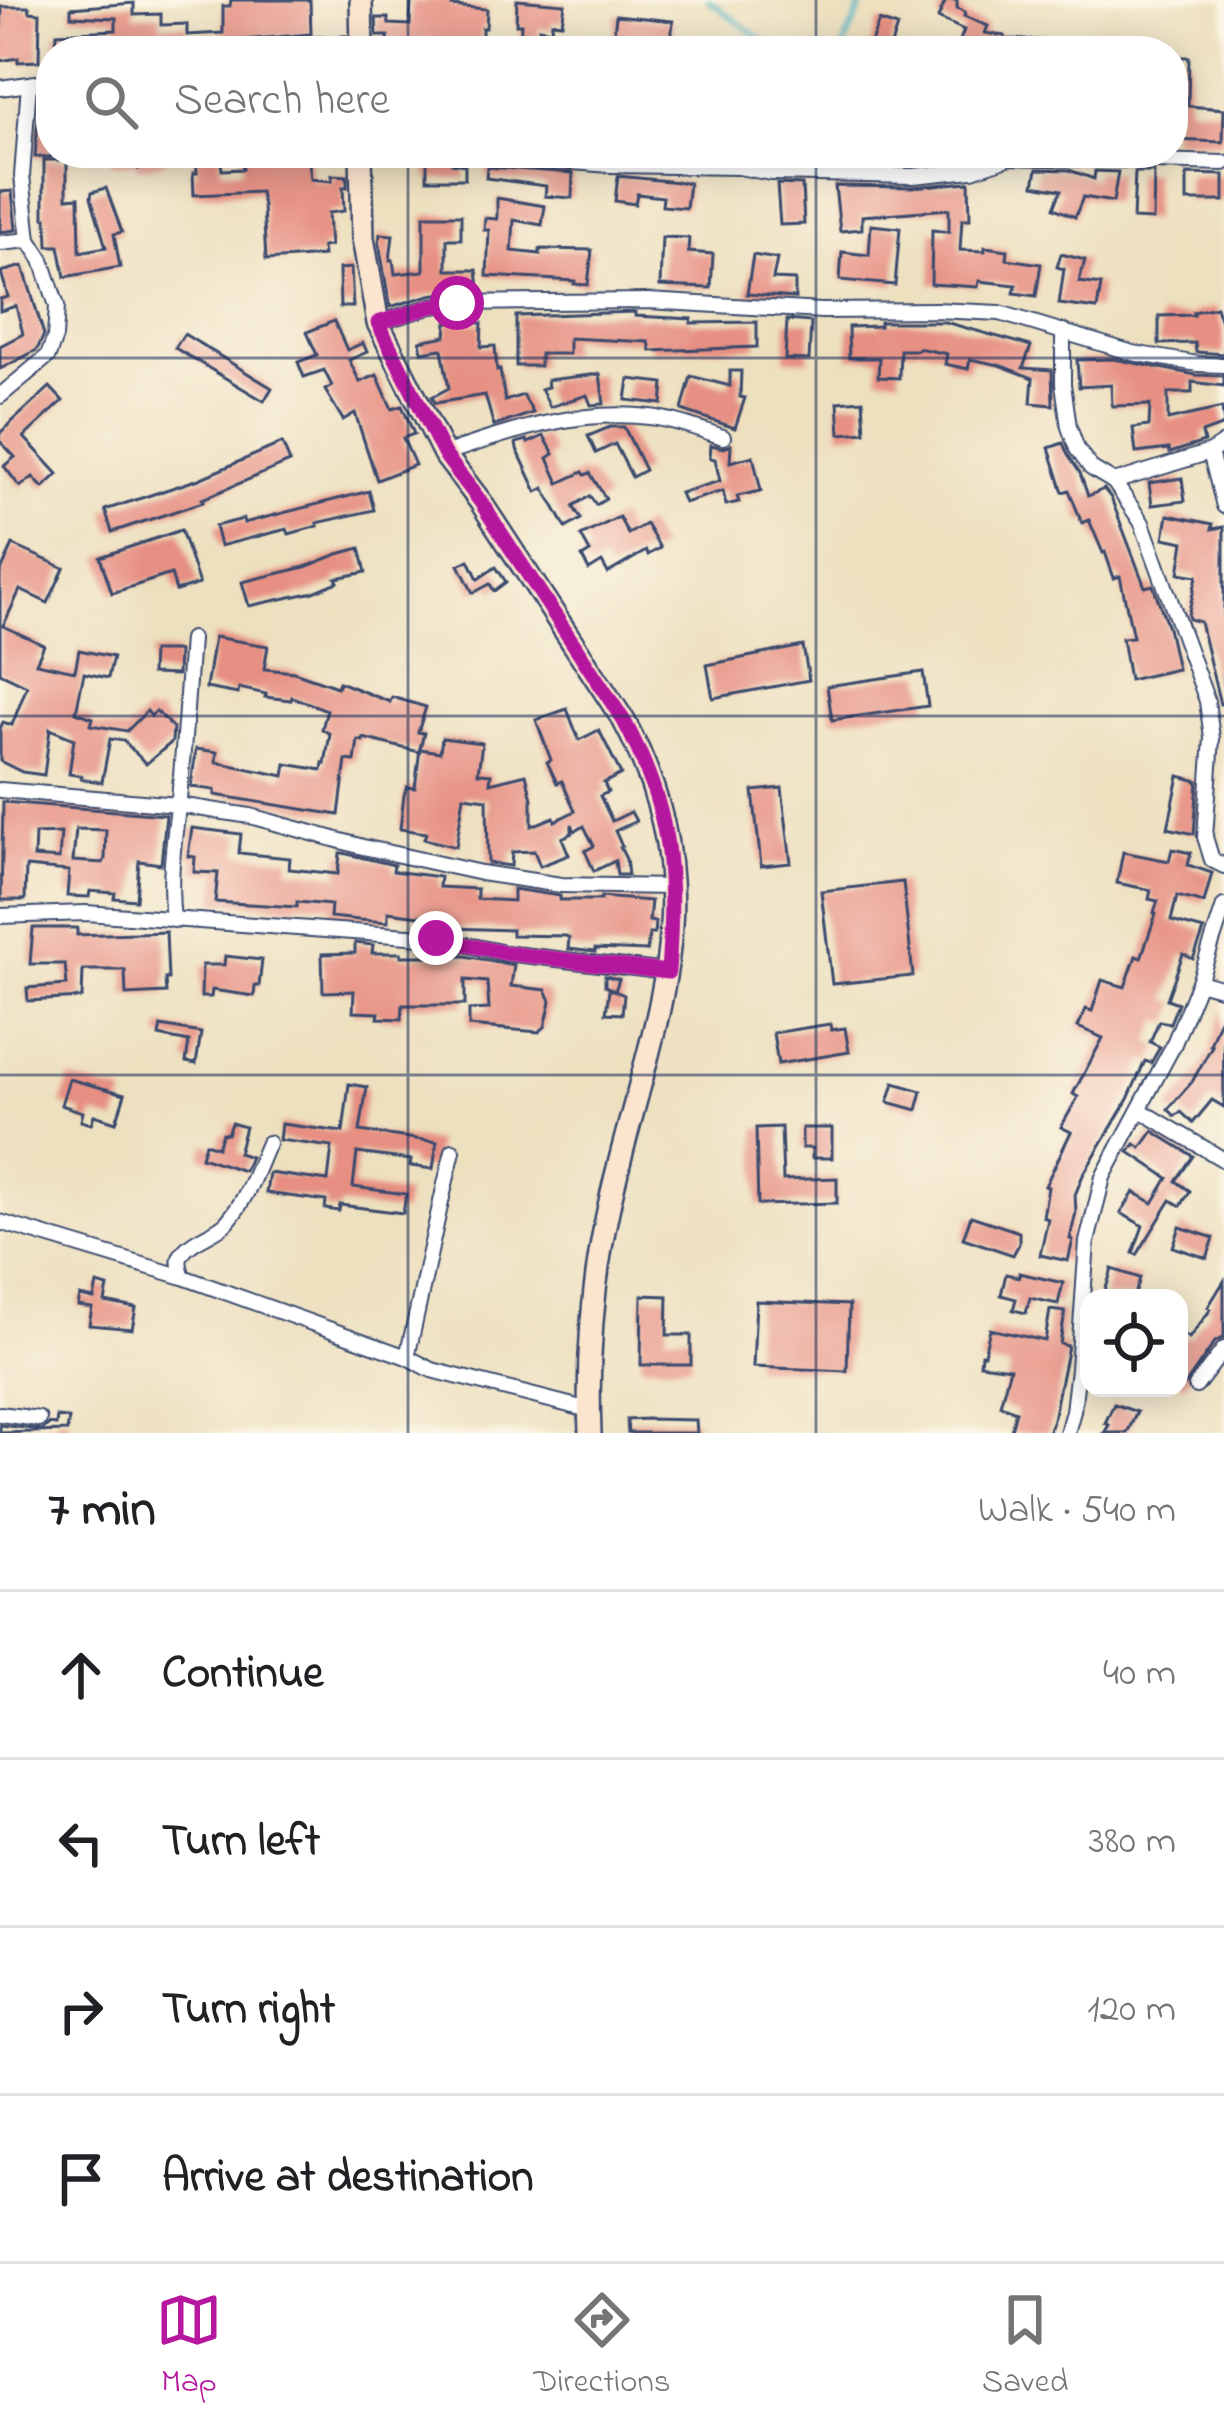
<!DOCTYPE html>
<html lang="en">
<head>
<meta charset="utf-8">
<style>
	:root { --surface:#fff; --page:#f2f2f2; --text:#202124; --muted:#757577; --line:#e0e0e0; --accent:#b5179e }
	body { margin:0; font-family:"Indie Flower",sans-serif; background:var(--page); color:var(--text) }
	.controls { position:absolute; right:36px; bottom:36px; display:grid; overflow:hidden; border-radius:24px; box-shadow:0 6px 30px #0003 }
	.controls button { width:108px; height:108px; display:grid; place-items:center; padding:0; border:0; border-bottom:3px solid var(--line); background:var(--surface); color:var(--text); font:60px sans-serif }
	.stop { position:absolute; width:36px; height:36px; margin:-27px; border:9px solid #b5179e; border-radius:50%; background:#fff }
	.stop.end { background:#b5179e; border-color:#fff; box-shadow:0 3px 12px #0008 }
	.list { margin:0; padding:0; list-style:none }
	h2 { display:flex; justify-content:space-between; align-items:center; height:156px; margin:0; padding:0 48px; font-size:51px }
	h2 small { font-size:39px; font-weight:400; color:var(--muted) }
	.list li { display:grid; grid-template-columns:78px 1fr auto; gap:36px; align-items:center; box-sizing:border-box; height:168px; padding:0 48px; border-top:3px solid var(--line) }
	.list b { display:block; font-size:45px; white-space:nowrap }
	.list em { font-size:39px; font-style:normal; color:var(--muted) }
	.icon { flex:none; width:66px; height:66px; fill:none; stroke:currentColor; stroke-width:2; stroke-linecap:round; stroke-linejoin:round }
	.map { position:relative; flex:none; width:1224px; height:1433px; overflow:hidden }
	.search { position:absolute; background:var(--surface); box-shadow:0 6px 30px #0003; left:36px; right:36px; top:36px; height:132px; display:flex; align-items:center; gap:30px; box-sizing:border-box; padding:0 42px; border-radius:48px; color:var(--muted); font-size:45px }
	.sheet { height:828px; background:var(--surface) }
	nav { display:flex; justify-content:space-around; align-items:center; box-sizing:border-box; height:168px; border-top:3px solid var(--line); background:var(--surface); font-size:33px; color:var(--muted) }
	nav a { display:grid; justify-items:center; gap:6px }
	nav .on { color:var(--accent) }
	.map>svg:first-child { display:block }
</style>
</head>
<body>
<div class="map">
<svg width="1224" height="1433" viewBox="0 0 1224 1433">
	<rect width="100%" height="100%" fill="#fcf5e5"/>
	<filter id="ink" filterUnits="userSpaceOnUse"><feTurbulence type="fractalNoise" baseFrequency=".00833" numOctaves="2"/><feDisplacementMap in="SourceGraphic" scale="24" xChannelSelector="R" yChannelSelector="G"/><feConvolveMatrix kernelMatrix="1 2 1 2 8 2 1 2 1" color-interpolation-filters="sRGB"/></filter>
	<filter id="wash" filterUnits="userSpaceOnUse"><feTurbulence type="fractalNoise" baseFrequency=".004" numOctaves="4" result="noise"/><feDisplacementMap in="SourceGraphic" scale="48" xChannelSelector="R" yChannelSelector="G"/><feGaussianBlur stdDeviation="2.7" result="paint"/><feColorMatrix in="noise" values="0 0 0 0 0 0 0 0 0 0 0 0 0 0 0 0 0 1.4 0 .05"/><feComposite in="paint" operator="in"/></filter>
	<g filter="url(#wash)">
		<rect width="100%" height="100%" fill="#ede0bf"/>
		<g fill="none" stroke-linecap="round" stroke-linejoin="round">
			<g stroke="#4cb8c8" stroke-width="4.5">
				<path d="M708,0l70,51"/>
				<path d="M842,51l22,-51"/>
			</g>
		</g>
		<g id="blocks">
			<g fill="#e68f82" fill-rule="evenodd">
				<path d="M231,0h79l1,34 -124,11 1,6h-17l-1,-4 -31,1 1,3h-84l1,-18 59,-3v-12l-45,-2v-8l63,-5v12l27,-1v11l26,-1v11l36,-2v-27h7z"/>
				<path d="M426,0h26v6l35,3 -1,19h-4v23h-94v-15h-11l-1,-18h12l1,6 21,1 1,-23h15z"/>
				<path d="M517,0l48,4 -3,19 -10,-1 -1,8 -12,-2v23h-19l1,-27h-5z"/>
				<path d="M946,0h11v8l8,4 -1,4 24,10 -3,7 20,3v3l34,1 29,6 -1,5h-111l8,-21 -26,-12z"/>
				<path d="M2,7h27l1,5 10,1 -1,48 -21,1v-4l-18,3z"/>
				<path d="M616,15l57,6 -3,30h-26v-3l-31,-5z"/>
				<path d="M879,21l18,6 -8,24 -20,-3z"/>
				<path d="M1173,57h16l-1,49 36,3 -1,33 -50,-2z"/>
				<path d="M38,118h12l1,39h-16z"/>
				<path d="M111,153h53l3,9 -29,7 -2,-6 -24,2z"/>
				<path d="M196,153h24l2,17 21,-1 -2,-16h67l3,26 21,2v-6l15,1v11h-4l1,24 -16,2 2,33 -8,1 1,9 -57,4 -3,-54 -3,-14 -66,3 -1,-22h4z"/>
				<path d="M427,156l19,1 6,6 13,2v14h-38z"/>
				<path d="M44,160h23v38l12,-1 1,55 26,-5 -15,-50 1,-5 14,-4 16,44 -8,2 6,33 -55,10 -6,-31h-11l-1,-28h-3z"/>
				<path d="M487,167l86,6 -1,25 -27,-2 1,-10 -60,-8z"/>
				<path d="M1037,169l32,1 25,9 1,-8 23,1 -5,30 -30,-5 -8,20 -21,-9 7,-18 -27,-5z"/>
				<path d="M1135,172h19l-1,48 -20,-1z"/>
				<path d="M1187,174l37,1v26h-37z"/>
				<path d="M618,176l71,7 -3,25 -24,-2 1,-9 -26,-3 -2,10 -20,-3z"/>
				<path d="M969,182l1,37h-8l-2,31 25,1v-4l23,3 -1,9 34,5 -5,32 -22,-3 2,-8 -37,-4 -1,6 -47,-3 1,-54 17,2v-23l-87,7v13l-22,2 -5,-45 78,1z"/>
				<path d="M777,184l25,1 2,39 -24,1z"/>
				<path d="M12,191l4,39 -16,2v-40z"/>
				<path d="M497,198l48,8 -3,19 -28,-5 -2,31 28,3v-5l52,1 -4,35 -14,-1 1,-3 -88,-5 2,-46h-5l1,-12 12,1z"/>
				<path d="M424,215h37v24h-14v31h30l2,18 -49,7 -40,12 -11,-64 1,-9 13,1 -3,25h3l2,14 29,-3z"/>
				<path d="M871,225l29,3 -5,57 -55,-5 2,-28 27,3z"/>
				<path d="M662,237l27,1 -1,14 25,2 -2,34 -51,-2z"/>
				<path d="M1061,254l24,6 -6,22 22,3 -4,24 -38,-5 5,-35 -7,-2z"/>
				<path d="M753,255l24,4 -4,20 22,1v18l-48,-4z"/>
				<path d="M23,266l21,69 -7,15 -37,19v-23l23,-12 -7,-28 -16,5v-12l8,-2 -7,-25z"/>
				<path d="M351,268l2,39h-13l-1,-38z"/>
				<path d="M1216,307l8,24v23l-28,-2 -1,-9 -36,1v-28l35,-1 -1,-3z"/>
				<path d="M635,312v4l57,3 -1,4 66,-1v25l-106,4 -2,-9 -80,-4v16h-29v12h-24v-50z"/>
				<path d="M787,320l24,2 -2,38 -24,-1z"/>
				<path d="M334,321l13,29 16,-7 4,9 -18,8 11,22 17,-7 15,34 10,-3 12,28 -11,4 12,27 -38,15 -22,-67 -12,7 -18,-30 7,-4 -8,-16 -20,7 -6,-15 19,-7 -10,-23z"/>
				<path d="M447,322l35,1 -1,24 14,-1 2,25 3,-1 5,31 18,-6 10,18 -39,13 -9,-31 -50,8 -3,-6 17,-9 -7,-39 -20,3 -2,-11 26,-5z"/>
				<path d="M880,322h65l86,24 -8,22 29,2 1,35 -22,-2 2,-25 -34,-13 -29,-6 -2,10 -23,-5 2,-10 -29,-6v2h-18l-1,28 -21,-1 1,-19h-30l-1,-31 32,-1z"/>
				<path d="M184,334l88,54 -8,13 -89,-53z"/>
				<path d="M1114,359l82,16 28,1v10l-32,-4v11h-24v27l54,-12 2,17 -22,8 2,9 -34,11 -1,-4 -33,4 -3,-25 16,-2 1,-21 -38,1 -1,-21 -32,2 -2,-27z"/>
				<path d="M730,371h11l-1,26 5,1 -10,30 -53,-18 9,-34 39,10z"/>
				<path d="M600,374l4,30 -13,1 -4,-10 -37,12 -9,-18 7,-2 -1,-7z"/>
				<path d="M629,379l35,4 -2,21 -36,-4z"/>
				<path d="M50,387l13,14 -39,36 34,37 -15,14 -10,-11 -13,10 -16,-21 11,-9 -15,-16v-8z"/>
				<path d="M863,400l2,32 -25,2 -2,-32z"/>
				<path d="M610,427h14l21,43 -13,7 -17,-33 -19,9 -8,-17z"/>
				<path d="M544,436l10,18 -6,4 11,25 24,-11 2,3 5,-2 16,26 -10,6 -6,-9 -17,10 8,13 -15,9 -22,-40 -7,4 -20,-43 -1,-6 11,-3 1,3z"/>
				<path d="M282,443l8,19 -88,37 1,3 -91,30 -7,-22 94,-31z"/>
				<path d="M1063,443l5,12 12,18 8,23 16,-7 7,9 34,89 8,-2 15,43 9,41 -48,11 -7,-42 11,-1 -13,-61 -6,2 -9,-26 -2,1 -14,-33 -7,3 -13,-33 -6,2 -14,-44z"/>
				<path d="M711,445l13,3 7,-3 -1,17 23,-6 8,35 -24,5 2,6 -13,3 -3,-14 -39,12 -4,-10 40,-12 -5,-22 -5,-1z"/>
				<path d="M1182,478l3,23 -33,4 -3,-22z"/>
				<path d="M369,491l5,19 -57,13 1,3 -29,8 -2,-5 -67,17 -5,-20 28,-7 1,4z"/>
				<path d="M1168,515l45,9 -1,5 12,-2v177h-4l-20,-82 -11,-3 -1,-4 9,-39 -18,-3 5,-31 -20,-4z"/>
				<path d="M619,517l9,17 18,-10 14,24 -12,7 -2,-4 -38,22 -6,-11 -13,8 -7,-13 8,-5 -9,-16z"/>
				<path d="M181,530l18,54 -23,7 -5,-17 -59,19 -12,-36z"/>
				<path d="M13,545l51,23 -16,35 -28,-13 -17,36 41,19 -8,18 39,8 4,-21 34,7 -5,21 -24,-5 -8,39 17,6 -2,7 36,6 20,-20 4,5 5,-5 17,17 -1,14 -26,22 -22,-23 -14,-2 -8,43 -21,-3 1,-3 -13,-2 5,-35 -24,-10 -6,46 -22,-3 -22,-11v-33l3,-6 9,3 15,-39 -27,-13v-100z"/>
				<path d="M360,548l6,24 -30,6 2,4 -24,10 -65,14 -7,-24 63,-15 33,-13z"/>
				<path d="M469,560l9,19 18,-12 10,15 -12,9 -4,-7 -17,9 -14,-28z"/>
				<path d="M214,637l54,9 -4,23 30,3 43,15 2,-5 51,20 2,-5 34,10 -8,25 6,1 -5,19 -56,-14v3l-5,-1 -3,21 -9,-1 -7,55 -124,-20v-5l-24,-3 5,-38 21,3 -1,10 68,14 2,-12 36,6 1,-7 2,1 5,-30 -8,-5 5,-19 -35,-13 -1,3 -26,-3 1,-3 -27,-6 -1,6 -32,-6z"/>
				<path d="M803,646l6,34 -96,18 -6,-33z"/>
				<path d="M152,651h26l-1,24 -26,-1z"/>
				<path d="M923,672l5,34 -96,14 -5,-34z"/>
				<path d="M567,709l12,31 20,-10 22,44 -17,9 4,9 -8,4 12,25 19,-9 5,9 -21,10 7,15 -2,1 6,12 2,16h-11l-2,-14 -21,10 -9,-20 9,-5 -10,-20 -9,5 -3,-7v9l-10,5 7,17 -29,11 -6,-15 -22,1 -1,14 -23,-3 -1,-64 -23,-3 -8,51 -32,-8 2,-6 -26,-4 4,-34 3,-8 8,1 5,-39 20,3 2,-14 40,5 -4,30 13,1 -1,9 36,-9 6,25v27l22,-9 1,4 20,-10 -13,-30 -5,2 -10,-21 4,-2 -15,-40z"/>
				<path d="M1179,776l19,5 -4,53 -26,-6z"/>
				<path d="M782,788l9,75 -30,3 -8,-75z"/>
				<path d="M3,802l163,13 -5,49 -22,-3 -3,39 -22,-2 1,-5 -25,-2 -1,6 -22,-1 2,-25 -43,-4 -1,33h-24zM76,829l30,1 -1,29 -2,4 -30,-2zM61,833l-2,26 -25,-2 1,-23z"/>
				<path d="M192,828l49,6 -2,19 51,5 -1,11 49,5 2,-21h3l51,12 -1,6 47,6 -1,10 38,2v10l36,2v-12l47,7v4h41v-3l50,4 -2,20 6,1 -1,12h-5l-2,17 -52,-2v3l-27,-3 1,-11 -3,-2 -54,-1v-5l-61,-2v-8l-63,-8v10l-29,-2 -29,-3 1,-12 -34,-3v5l-82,-5 3,-29 -24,-1 1,-15 -7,-1z"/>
				<path d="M1172,849l19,4 -3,12 24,8 -8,30 -27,-7 -6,25 33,9 -3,9 -8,20 -10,-5 -16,45 11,4 -8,20 -11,-2 -9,21 10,5 -9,16 -6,-2 -17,38 -45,76 -8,20 1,17 -6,27 3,1 -5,21 -28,-6 8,-36 -5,-2 5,-30 -3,-1 26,-54 -10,-5 17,-30 -5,-3 30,-56 -25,-11 8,-18 6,2 10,-31 23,7 11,-31 5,2 15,-44 -2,-1 4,-12 -9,-2 2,-9 -34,-7 6,-31 46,9z"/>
				<path d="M903,882l10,94 -81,8 -11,-93z"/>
				<path d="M33,928h44v7l89,-3 2,47h-3l1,14 -40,2 -1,-25h-42l-1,28 -54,3 -1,-13 40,-3 -2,-21h-35z"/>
				<path d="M355,943l18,2 -1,8h29v3h64l49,9 -3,21 35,4 5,11 -6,26 -6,5 -70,-6v-16l20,-1 -2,-27 -22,-2v25h-62l-1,14 -24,-1 1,-5 -26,-1 1,-21 -31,1 -1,-38 33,-1z"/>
				<path d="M225,956l37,4 -3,26h-4l-1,10 -42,-6 -1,7h-10l1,-32h22z"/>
				<path d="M605,976l14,3 -4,12 9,4 -2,19 -16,-1 3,-23h5l-9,-4z"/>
				<path d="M1223,1010l1,97 -12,-7 -19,23 -12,-11 -6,4 -7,-7 24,-27 20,-36 -2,-1z"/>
				<path d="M830,1024l1,6 14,-2 4,24 -71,12 -5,-31z"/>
				<path d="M161,1026l40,7 -5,31 -10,-2 3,-20 -30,-6z"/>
				<path d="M69,1079l56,15 -9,28 -22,-7 -3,9 -10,-3 2,-9 -22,-7z"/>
				<path d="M894,1083l28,8 -5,19 -29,-8z"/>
				<path d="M349,1084l18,3 -7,44 77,11 -4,27 -23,-3 1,-6 -54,-7 -4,34 53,7 -3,19 -63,-8 -1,6 -14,-2 1,-8 -60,-8 3,-20 59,8 4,-34 -53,-7 2,-16 62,8z"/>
				<path d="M231,1123l14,4 -7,26 12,4 -6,14 -43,-14 4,-14 12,4 5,-14 5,1z"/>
				<path d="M781,1127l2,53 54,-2v25l-79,2 -2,-77z"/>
				<path d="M802,1128h30v30h-20v-10h-10z"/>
				<path d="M1153,1131l40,25 -17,25 14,10 -9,15 -10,-6 -34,55 -4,-2 10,-27 -22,-13 13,-21 19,11 15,-25 -39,-26 6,-8 6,4z"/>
				<path d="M971,1216l48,16v12l-6,11 -50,-17z"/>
				<path d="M1180,1227l34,11 -7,20 -34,-11z"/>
				<path d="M1112,1269l28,9 -6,20h-31z"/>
				<path d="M1019,1273l44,10 -5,21 -28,-6 -4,15 -13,-3 3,-11 -15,-4 5,-21 13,3z"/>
				<path d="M1224,1281v56l-9,5 -30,43 -6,-2v-51l10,6 22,-29 -3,-2z"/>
				<path d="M97,1284l11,3 -3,15 31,6 -4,21 -43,-4 3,-17 -14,-2 2,-10 14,3z"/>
				<path d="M642,1295l26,1 -1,39h24v30h-50z"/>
				<path d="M756,1301l93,4 -2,66 -94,-4z"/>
				<path d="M1050,1310l15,2 -5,32 8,2 -15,73 -5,14h-38l6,-22 -16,-6 10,-37 -30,-4 1,-10h3l6,-25 55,12z"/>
				<path d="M1114,1404l23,8 -10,21h-23l5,-8 -4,-2z"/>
				<path d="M57,1417l12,2 -2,12 -67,2v-8l42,5 7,-6 7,1z"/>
				<path d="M647,1419l49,1 1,13h-69l-1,-13z"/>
			</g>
		</g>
	</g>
	<g filter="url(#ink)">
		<use href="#blocks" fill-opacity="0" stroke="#3a4a6d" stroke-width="3"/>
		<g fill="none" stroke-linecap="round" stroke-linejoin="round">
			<defs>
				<g id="minor">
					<path d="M247,51l74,-7 41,-1"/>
					<path d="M0,88l51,-7"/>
					<path d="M457,153l153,12 129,2 32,6 142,3 59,-6 39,-13 213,6"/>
					<path d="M0,243l29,-3"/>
					<path d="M378,323l54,-17 25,-3 191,-2 174,10 114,-1 64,3 133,40 65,11 26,1"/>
					<path d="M1063,331v53l6,43 8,22 14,19 23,14 28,41 65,178 5,37 -7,99 7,23 12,6"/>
					<path d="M0,396l48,-40 7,-19 2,-31 -15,-46 -13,-20 -7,-64 7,-92"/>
					<path d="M1210,452l14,54"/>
					<path d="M444,454c66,-23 134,-45 206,-37 25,3 49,12 73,20"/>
					<path d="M1114,482l96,-30 14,-9"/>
					<path d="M0,790l178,15 72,11 113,31 118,26 80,12 110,2"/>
					<path d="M0,916l86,-3 350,25 69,15 163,19"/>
					<path d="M173,920c-5,-42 1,-80 6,-121 5,-54 8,-107 12,-160"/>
					<path d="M1199,982l25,7"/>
					<path d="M1140,1110l84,50"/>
					<path d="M0,1222l183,55 224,80 25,13 157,40"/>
					<path d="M183,1277c-2,-7 -5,-12 -3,-19 7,-18 35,-23 47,-36 20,-23 29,-51 41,-79"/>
					<path d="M407,1357c16,-69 29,-138 46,-206"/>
					<path d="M1196,1386l28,-37"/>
					<path d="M0,1414l39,5"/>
					<path d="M1067,1433l6,-22 5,-42 9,-127 16,-65 70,-131 26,-64 25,-76"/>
				</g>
				<g id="secondary">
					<path d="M361,0l1,51"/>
					<path d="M361,153l2,85 15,85 66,131 36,47 144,220c96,181 24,306 -15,485 -16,73 -22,153 -19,227"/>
				</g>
			</defs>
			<use href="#minor" stroke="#3a4a6d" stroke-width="18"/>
			<use href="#secondary" stroke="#3a4a6d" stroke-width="26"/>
			<use href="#minor" stroke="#fff" stroke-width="14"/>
			<use href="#secondary" stroke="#fbe5cf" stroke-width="21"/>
		</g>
	</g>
	<g fill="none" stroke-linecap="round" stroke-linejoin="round" filter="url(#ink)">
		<path stroke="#b5179e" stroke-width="15" d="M436,938l69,15 163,19c7,-100 4,-161 -44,-251l-144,-220 -36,-47 -66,-131 54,-17 25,-3"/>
	</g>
	<path fill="none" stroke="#1b2f5e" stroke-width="3" stroke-opacity="0.55" d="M408,0v51M816,0v51M408,153v1280M816,153v1280M0,358h1224M0,716h1224M0,1075h1224"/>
</svg>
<div class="controls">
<button><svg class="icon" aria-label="locate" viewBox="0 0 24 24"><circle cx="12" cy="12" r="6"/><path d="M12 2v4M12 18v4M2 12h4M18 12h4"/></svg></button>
</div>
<div class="stop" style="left:457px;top:303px"></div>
<div class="stop end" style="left:436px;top:938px"></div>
<div class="search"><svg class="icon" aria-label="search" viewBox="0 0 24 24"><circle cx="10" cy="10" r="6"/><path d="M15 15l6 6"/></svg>Search here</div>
</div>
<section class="sheet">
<h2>7 min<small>Walk · 540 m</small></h2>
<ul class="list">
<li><svg class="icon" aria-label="ahead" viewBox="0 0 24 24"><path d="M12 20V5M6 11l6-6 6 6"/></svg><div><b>Continue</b></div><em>40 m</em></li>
<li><svg class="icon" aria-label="left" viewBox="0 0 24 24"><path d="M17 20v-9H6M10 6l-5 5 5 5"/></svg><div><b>Turn left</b></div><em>380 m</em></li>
<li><svg class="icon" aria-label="right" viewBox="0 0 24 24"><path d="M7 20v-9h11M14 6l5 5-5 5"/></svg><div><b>Turn right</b></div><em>120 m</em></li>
<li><svg class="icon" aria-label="arrive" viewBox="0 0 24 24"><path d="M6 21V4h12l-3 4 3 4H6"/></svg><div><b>Arrive at destination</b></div></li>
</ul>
</section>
<nav>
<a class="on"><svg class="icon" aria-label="map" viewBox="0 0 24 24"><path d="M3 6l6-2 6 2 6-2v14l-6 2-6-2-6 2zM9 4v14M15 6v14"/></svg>Map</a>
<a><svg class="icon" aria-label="directions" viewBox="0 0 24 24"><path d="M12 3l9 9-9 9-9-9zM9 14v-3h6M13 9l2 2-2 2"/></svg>Directions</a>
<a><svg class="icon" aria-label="saved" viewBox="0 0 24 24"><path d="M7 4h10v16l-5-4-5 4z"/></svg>Saved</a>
</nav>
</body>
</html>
